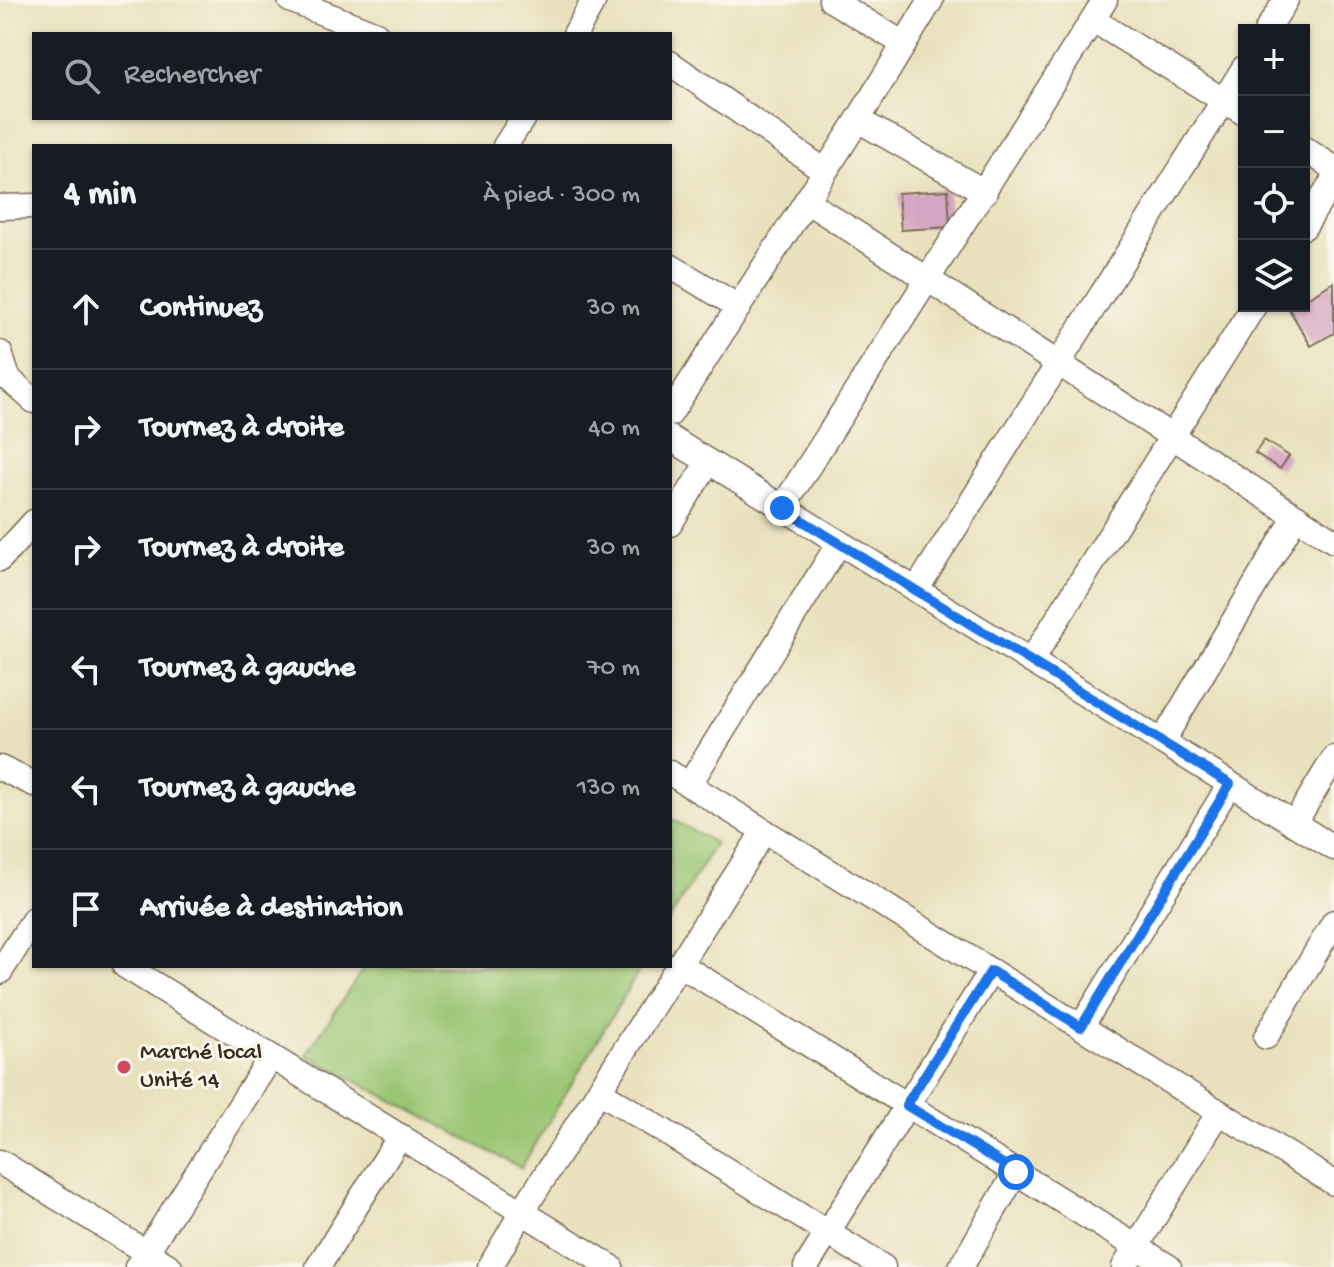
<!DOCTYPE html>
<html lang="fr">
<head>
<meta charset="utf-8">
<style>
	:root { --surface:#171b24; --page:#242831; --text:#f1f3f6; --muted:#9ea1a6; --line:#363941 }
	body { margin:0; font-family:"Gochi Hand",sans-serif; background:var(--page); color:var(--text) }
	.controls { position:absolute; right:24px; top:24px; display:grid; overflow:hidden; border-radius:0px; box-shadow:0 2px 6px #0004 }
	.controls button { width:72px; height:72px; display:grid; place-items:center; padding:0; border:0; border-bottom:2px solid var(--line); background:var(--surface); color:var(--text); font:40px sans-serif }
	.stop { position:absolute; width:24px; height:24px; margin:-18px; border:6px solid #1a73e8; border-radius:50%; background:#fff }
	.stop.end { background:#1a73e8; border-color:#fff; box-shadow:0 2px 8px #0008 }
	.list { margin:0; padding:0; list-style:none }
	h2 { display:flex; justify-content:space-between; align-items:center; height:104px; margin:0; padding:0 32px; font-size:34px }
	h2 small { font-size:26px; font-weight:400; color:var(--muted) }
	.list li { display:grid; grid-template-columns:52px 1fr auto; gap:24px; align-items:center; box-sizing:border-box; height:120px; padding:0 32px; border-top:2px solid var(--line) }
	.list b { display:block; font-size:30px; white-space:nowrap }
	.list em { font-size:26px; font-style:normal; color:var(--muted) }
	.icon { flex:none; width:44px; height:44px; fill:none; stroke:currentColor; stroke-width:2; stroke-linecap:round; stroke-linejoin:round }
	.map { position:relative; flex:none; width:1334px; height:1267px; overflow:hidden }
	.search { position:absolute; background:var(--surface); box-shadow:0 2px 6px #0004; left:32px; top:32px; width:640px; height:88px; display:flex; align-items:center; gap:20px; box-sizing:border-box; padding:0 28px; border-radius:0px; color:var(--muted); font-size:30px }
	.panel { position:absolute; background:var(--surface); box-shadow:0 2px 6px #0004; left:32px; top:144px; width:640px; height:824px; border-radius:0px }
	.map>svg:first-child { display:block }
</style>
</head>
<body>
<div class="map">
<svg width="1334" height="1267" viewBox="0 0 1334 1267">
	<rect width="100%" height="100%" fill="#fbf7ec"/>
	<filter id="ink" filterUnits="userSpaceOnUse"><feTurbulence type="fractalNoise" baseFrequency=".0125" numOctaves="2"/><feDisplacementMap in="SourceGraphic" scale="16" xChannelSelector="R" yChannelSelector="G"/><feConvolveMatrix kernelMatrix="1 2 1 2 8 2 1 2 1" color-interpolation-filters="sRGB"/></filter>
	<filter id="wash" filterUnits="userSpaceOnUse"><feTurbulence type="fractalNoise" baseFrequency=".006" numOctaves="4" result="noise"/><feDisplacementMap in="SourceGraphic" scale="32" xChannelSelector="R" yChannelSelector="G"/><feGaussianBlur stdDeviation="1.8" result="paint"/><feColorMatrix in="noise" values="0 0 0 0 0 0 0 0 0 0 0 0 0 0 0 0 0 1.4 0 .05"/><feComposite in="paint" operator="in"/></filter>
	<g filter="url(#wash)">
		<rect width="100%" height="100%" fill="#e9e1bd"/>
		<g fill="#9ac572" stroke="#6a7848" stroke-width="2">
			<path d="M670,818l45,25 -45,76z"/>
			<path d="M365,966h277l-121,202 -215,-113z"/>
		</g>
		<g id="blocks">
			<g fill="#d5a4c2">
				<path d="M948,190l2,37 -49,3 -3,-37z"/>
				<path d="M1334,282v51l-23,13 -22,-37 6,-3h9v-6z"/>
				<path d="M1264,440l25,16 -9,13 -25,-16z"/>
			</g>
		</g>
	</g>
	<g filter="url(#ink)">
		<use href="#blocks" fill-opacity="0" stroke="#786a56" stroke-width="2"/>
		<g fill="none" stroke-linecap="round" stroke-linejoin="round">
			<defs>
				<g id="minor">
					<path d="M290,0l86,34"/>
					<path d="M831,0l73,44"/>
					<path d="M1093,20l151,93"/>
					<path d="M1267,30l19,-30"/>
					<path d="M575,34l19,-34"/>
					<path d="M670,63l155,108"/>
					<path d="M858,120l127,72"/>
					<path d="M505,146l18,-28"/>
					<path d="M1304,149l30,19"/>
					<path d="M806,201l528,340"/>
					<path d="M0,207l34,-1"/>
					<path d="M1304,227l30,-48"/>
					<path d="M670,266l69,41"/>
					<path d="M0,353l8,25"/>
					<path d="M0,376l8,2 26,23"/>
					<path d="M670,414l188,-294 73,-120"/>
					<path d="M670,438l664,410"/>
					<path d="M782,508l323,-508"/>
					<path d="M670,524l38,-62"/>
					<path d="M0,559l34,-37"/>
					<path d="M916,590l328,-522"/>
					<path d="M1031,661l223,-355"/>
					<path d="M1162,742l134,-226"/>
					<path d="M0,768l34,16"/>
					<path d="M670,773l664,410"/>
					<path d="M689,785l150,-242"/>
					<path d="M1294,824l40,-66"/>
					<path d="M679,964l490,303"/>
					<path d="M125,966l486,301"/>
					<path d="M0,972l34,-53"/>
					<path d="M1081,1027l149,-243"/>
					<path d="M1266,1037l68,-115"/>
					<path d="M599,1091l284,176"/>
					<path d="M0,1162l170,105"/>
					<path d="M137,1267l134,-210"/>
					<path d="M318,1267l82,-131"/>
					<path d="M490,1267l32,-55 242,-381"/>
					<path d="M806,1267l185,-296"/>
					<path d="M961,1267l55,-95"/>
					<path d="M1124,1267l95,-155"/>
				</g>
			</defs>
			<use href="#minor" stroke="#786a56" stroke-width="27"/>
			<use href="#minor" stroke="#fff" stroke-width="24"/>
		</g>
	</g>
	<g fill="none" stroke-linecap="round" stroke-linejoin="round" filter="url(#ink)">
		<path stroke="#1a73e8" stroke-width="10" d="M782,508l448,276 -149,243 -90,-56 -85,134 110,67"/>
	</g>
	<circle fill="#d1495b" stroke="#fbf7ec" stroke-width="3" cx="124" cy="1067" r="8"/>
	<g text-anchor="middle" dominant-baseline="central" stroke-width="6" stroke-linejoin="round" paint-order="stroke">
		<g font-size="24" fill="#3b2a1e" stroke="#fbf7ec" text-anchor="start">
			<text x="140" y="1053">Marché local<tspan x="140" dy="28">Unité 14</tspan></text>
		</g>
	</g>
</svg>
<div class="controls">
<button>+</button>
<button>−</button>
<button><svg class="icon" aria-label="locate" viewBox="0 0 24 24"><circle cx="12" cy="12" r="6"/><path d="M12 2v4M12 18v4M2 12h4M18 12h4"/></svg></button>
<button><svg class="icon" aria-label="layers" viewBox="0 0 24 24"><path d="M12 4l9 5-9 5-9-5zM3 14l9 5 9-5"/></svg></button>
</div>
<div class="stop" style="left:1016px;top:1172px"></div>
<div class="stop end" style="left:782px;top:508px"></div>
<div class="search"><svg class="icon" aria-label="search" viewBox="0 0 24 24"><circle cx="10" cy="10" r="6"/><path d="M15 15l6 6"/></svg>Rechercher</div>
<section class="panel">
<h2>4 min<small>À pied · 300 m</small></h2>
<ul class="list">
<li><svg class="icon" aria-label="ahead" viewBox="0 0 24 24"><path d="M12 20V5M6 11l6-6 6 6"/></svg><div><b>Continuez</b></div><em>30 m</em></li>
<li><svg class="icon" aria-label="right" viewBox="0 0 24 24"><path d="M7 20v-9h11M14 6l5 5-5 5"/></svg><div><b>Tournez à droite</b></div><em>40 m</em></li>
<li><svg class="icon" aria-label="right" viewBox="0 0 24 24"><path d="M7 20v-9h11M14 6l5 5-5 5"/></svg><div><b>Tournez à droite</b></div><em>30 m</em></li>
<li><svg class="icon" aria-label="left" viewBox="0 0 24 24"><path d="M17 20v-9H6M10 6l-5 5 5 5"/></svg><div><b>Tournez à gauche</b></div><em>70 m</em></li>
<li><svg class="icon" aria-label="left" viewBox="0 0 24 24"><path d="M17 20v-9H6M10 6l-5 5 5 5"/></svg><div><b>Tournez à gauche</b></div><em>130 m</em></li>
<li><svg class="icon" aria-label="arrive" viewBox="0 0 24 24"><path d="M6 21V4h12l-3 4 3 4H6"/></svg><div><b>Arrivée à destination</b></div></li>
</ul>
</section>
</div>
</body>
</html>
